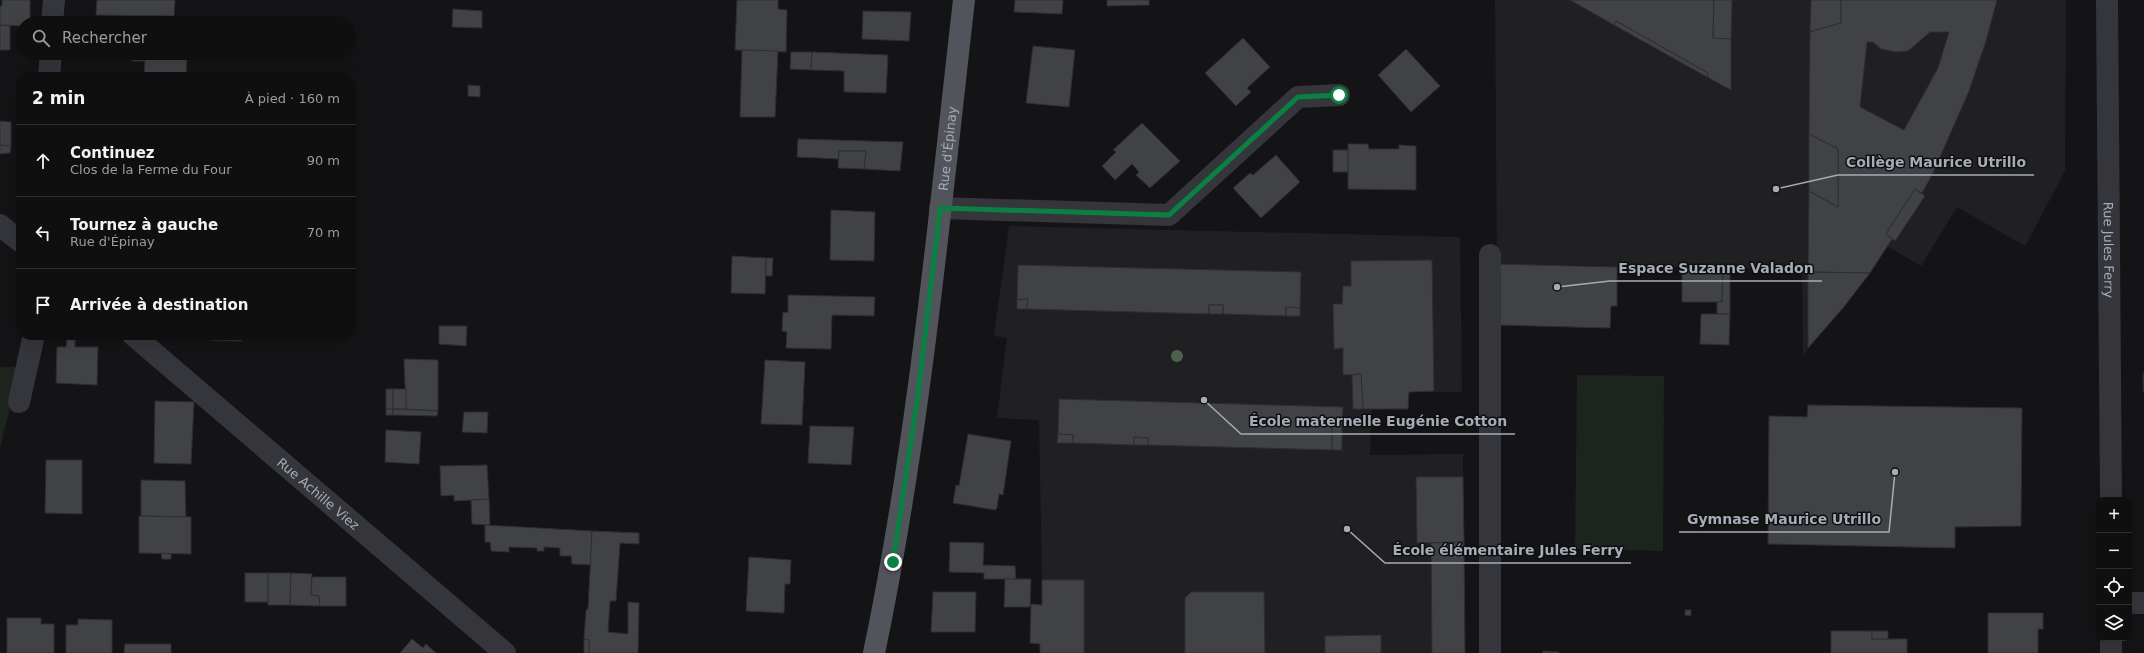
<!DOCTYPE html>
<html lang="fr">
<head>
<meta charset="utf-8">
<style>
	:root { --surface:#0f0f10; --page:#1d1d1e; --text:#f1f3f6; --muted:#9b9c9f; --line:#2f2f30 }
	body { margin:0; font-family:"DejaVu Sans",sans-serif; background:var(--page); color:var(--text) }
	.controls { position:absolute; right:12px; bottom:12px; display:grid; overflow:hidden; border-radius:8px; box-shadow:0 4px 16px #0002 }
	.controls button { width:36px; height:36px; display:grid; place-items:center; padding:0; border:0; border-bottom:1px solid var(--line); background:var(--surface); color:var(--text); font:20px sans-serif }
	.stop { position:absolute; width:12px; height:12px; margin:-9px; border:3px solid #0b8043; border-radius:50%; background:#fff }
	.stop.end { background:#0b8043; border-color:#fff; box-shadow:0 1px 4px #0008 }
	.list { margin:0; padding:0; list-style:none }
	h2 { display:flex; justify-content:space-between; align-items:center; height:52px; margin:0; padding:0 16px; font-size:17px }
	h2 small { font-size:13px; font-weight:400; color:var(--muted) }
	.list li { display:grid; grid-template-columns:26px 1fr auto; gap:12px; align-items:center; box-sizing:border-box; height:72px; padding:0 16px; border-top:1px solid var(--line) }
	.list b { display:block; font-size:15px; white-space:nowrap }
	.list p { margin:0; font-size:13px; white-space:nowrap; color:var(--muted) }
	.list em { font-size:13px; font-style:normal; color:var(--muted) }
	.icon { flex:none; width:22px; height:22px; fill:none; stroke:currentColor; stroke-width:2; stroke-linecap:round; stroke-linejoin:round }
	.map { position:relative; flex:none; width:2144px; height:653px; overflow:hidden }
	.search { position:absolute; background:var(--surface); box-shadow:0 4px 16px #0002; left:16px; top:16px; width:340px; height:44px; display:flex; align-items:center; gap:10px; box-sizing:border-box; padding:0 14px; border-radius:22px; color:var(--muted); font-size:15px }
	.panel { position:absolute; background:var(--surface); box-shadow:0 4px 16px #0002; left:16px; top:72px; width:340px; height:268px; border-radius:16px }
	.map>svg:first-child { display:block }
</style>
</head>
<body>
<div class="map">
<svg width="2144" height="653" viewBox="0 0 2144 653">
	<rect width="100%" height="100%" fill="#141416"/>
	<g fill="#202023">
		<path d="M1495,0h571l-1,171 -40,75 -68,-39 -36,59 -34,-20 -84,110 -1,-87 -305,-5z"/>
		<path d="M1009,226l451,11 2,155h-53l-37,17 -2,46 93,-1 2,199h-381v-72l-42,-1 -3,-160 -42,-2 10,-80 -13,-2z"/>
	</g>
	<g fill="#1c241d">
		<path d="M0,367h20l-20,81z"/>
		<path d="M1577,375l87,1 -1,175 -88,-2z"/>
	</g>
	<g fill="#404246" stroke="#2e2e32" fill-rule="evenodd">
		<path d="M2,0h28v23h-7v3l-23,-1v-19h2z"/>
		<path d="M97,0h78l-1,16 -78,-1z"/>
		<path d="M737,0h41v9l9,1 -1,42 -51,-2z"/>
		<path d="M1015,0h48l-1,14 -48,-2z"/>
		<path d="M1107,0h42v5l-42,1z"/>
		<path d="M1570,0h144l-1,38 18,1v51l-24,-13 1,-4 -92,-52 -2,4z"/>
		<path d="M1714,0h18l-1,39 -18,-1z"/>
		<path d="M1811,0h30v23l-31,9z"/>
		<path d="M1841,0h156l-11,41 -17,50 -36,82 -11,20 -7,-4 -29,45 6,5 -22,34 -62,-1 1,-81 29,16v-58l-29,-15 1,-102 31,-9zM1930,32h19l-11,36 -34,62 -44,-23 7,-65h6l8,7 14,3 13,-1z"/>
		<path d="M453,9l29,2v17l-30,-1z"/>
		<path d="M863,11l48,1 -2,29 -47,-2z"/>
		<path d="M1616,21l92,52 -1,4 -93,-52z"/>
		<path d="M0,25l10,1v24h-10z"/>
		<path d="M1243,38l27,29 -23,21 4,4 -15,14 -31,-33z"/>
		<path d="M1033,46l42,4 -6,57 -43,-4z"/>
		<path d="M1406,49l34,37 -29,26 -33,-37z"/>
		<path d="M742,50l36,1 -3,66h-35z"/>
		<path d="M791,52h21l-1,18 -21,-1z"/>
		<path d="M812,52l76,3 -2,38 -42,-1v-21l-33,-1z"/>
		<path d="M133,53h54l-1,24h-42l1,-16h-13z"/>
		<path d="M468,85l12,1v11l-12,-1z"/>
		<path d="M0,121l11,1v24l-11,-1z"/>
		<path d="M1142,123l38,38 -30,27 -14,-13 3,-3 -7,-8 -17,16 -13,-14 14,-14 -3,-2z"/>
		<path d="M1809,134l29,15v58l-29,-16z"/>
		<path d="M798,139l105,3 -3,29 -36,-2 2,-18h-27v8l-42,-2z"/>
		<path d="M1348,144h20l1,5h30v-4l17,1v44l-68,-1z"/>
		<path d="M0,145l11,1 -1,7 -10,1z"/>
		<rect x="1333" y="150" width="15" height="22"/>
		<path d="M839,151h27l-2,18 -26,-1z"/>
		<path d="M1276,155l24,27 -39,36 -28,-30 17,-15 3,2z"/>
		<path d="M1915,189l10,7 -30,45 -9,-7z"/>
		<path d="M831,210l44,2 -1,49 -44,-1z"/>
		<path d="M732,256l34,2 -1,36 -34,-1z"/>
		<path d="M766,258h7l-1,18h-6z"/>
		<path d="M1432,260l2,131 -25,1 -1,17h-45l-2,-35 -18,1v-27l-9,1 -1,-45h9l1,-18h8v-25z"/>
		<path d="M1497,264l120,3v39h-6l-1,22 -112,-3z"/>
		<path d="M1018,265l283,7 -1,36 -14,-1v9l-63,-2v-9h-14v9l-183,-5 2,-10 -11,1z"/>
		<path d="M1682,267l41,1 -1,34h-40z"/>
		<path d="M1723,268h7v46h-13v-12h5z"/>
		<path d="M1808,272l62,1 -27,35 -35,40z"/>
		<path d="M788,295l87,2 -1,19 -42,-1 -1,34 -45,-1 1,-16 -5,-1 1,-19 5,1z"/>
		<path d="M1028,299l-2,10h-9v-9z"/>
		<rect x="1209" y="305" width="14" height="9"/>
		<path d="M1286,307l14,1v8h-14z"/>
		<path d="M1701,314h29l-1,31 -29,-1z"/>
		<path d="M439,326h28l-1,20 -27,-2z"/>
		<path d="M211,335h30v6l-30,-1z"/>
		<path d="M67,339l8,1v7h23l-1,38 -41,-2 1,-36h9z"/>
		<path d="M404,359l34,1v51l-32,-2z"/>
		<path d="M765,360l40,2 -3,63 -41,-1z"/>
		<rect x="2143" y="373" width="1" height="18"/>
		<path d="M1361,374l2,35h-10l-1,-34z"/>
		<rect x="386" y="389" width="7" height="20"/>
		<rect x="393" y="389" width="13" height="20"/>
		<path d="M1059,399l284,8 -1,18h-10v25l-184,-5v-7l-14,-1v8l-61,-2v-8l-15,-1z"/>
		<path d="M155,401l39,1 -3,62 -37,-1z"/>
		<path d="M1808,405l214,3 -1,118 -66,1v21l-187,-4 1,-128 38,1z"/>
		<rect x="386" y="409" width="7" height="6"/>
		<path d="M393,409l45,2 -1,5 -44,-1z"/>
		<path d="M464,412h24l-1,21 -25,-1z"/>
		<rect x="1332" y="425" width="10" height="25"/>
		<path d="M810,426l44,1 -3,38 -43,-2z"/>
		<path d="M386,430l35,2 -2,32 -34,-2z"/>
		<path d="M968,434l43,7 -8,54 -4,-1 -2,14 -2,2 -42,-7 3,-18 3,1z"/>
		<path d="M1058,434l15,1v8h-16z"/>
		<path d="M1134,437l14,1v7h-14z"/>
		<path d="M46,460h36v54l-37,-1z"/>
		<path d="M487,465l2,34 -35,2v-6l-13,1 -1,-30z"/>
		<path d="M1416,477h47l1,65 -47,1z"/>
		<path d="M141,480l44,1 1,36 -45,-1z"/>
		<path d="M489,499l1,26 -18,-1 -1,-24z"/>
		<path d="M139,516l52,1v37l-52,-1z"/>
		<path d="M485,525l107,6 -1,34 -19,-1 -1,-8h-11v-8l-16,-1v4h-7v-3l-28,-1v5l-18,-1 -1,-9h-5z"/>
		<path d="M592,531l47,2v11l-19,-1 -4,58h-6l-2,31 20,2v-32l11,1 -1,50h-49v-13l-5,-1 2,-29 2,-1z"/>
		<path d="M950,542l34,1 -1,22 32,1 1,13h-32v-6l-35,-1z"/>
		<path d="M1464,542l1,111h-33l-1,-110z"/>
		<path d="M161,553l10,1v5h-9z"/>
		<path d="M749,557l42,3 -1,24h-5l-1,29 -38,-2z"/>
		<rect x="245" y="573" width="23" height="29"/>
		<path d="M268,573h23l-1,32h-22z"/>
		<path d="M291,573l21,1 -1,21 8,1 1,10 -30,-1z"/>
		<path d="M312,577h34v29h-26l-1,-10 -8,-1z"/>
		<path d="M1005,579h26l-1,28h-26z"/>
		<path d="M1042,580h42v73h-44v-9l-10,-1 1,-39 11,1z"/>
		<path d="M933,592h43l-1,40h-44z"/>
		<path d="M1191,592h73l1,61h-80v-55z"/>
		<path d="M1685,610h6v6l-6,-1z"/>
		<path d="M1988,613h55v16h-5v24h-50z"/>
		<path d="M7,618h34v6h13v29h-47z"/>
		<path d="M78,619l34,1v33h-46v-28h12z"/>
		<path d="M1831,631h41v8h35v14h-76z"/>
		<rect x="1872" y="631" width="16" height="8"/>
		<path d="M1381,635v18h-56v-17z"/>
		<path d="M412,639l11,9 3,-4 10,9h-36z"/>
		<path d="M584,639l5,1v13h-5z"/>
		<path d="M125,644h46v9h-47z"/>
		<path d="M1543,651l16,1v1h-16z"/>
	</g>
	<g fill="none" stroke-linecap="round" stroke-linejoin="round">
		<g stroke="#35363b" stroke-width="22">
			<path id="s1" d="M2107,0l4,500"/>
			<path d="M52,23l2,-23"/>
			<path d="M49,77l2,-24"/>
			<path d="M940,208l229,7 129,-118 41,-2"/>
			<path d="M0,225l21,17"/>
			<path id="s2" d="M133,335l372,318"/>
			<path d="M19,402l15,-67"/>
			<path d="M2129,603h15"/>
			<path d="M2111,638v15"/>
			<path d="M1490,653v-398"/>
		</g>
		<path stroke="#51545a" stroke-width="22" id="s3" d="M874,653c45,-215 65,-435 90,-653"/>
	</g>
	<circle fill="#4d624e" cx="1177" cy="356" r="6"/>
	<g fill="none" stroke-linecap="round" stroke-linejoin="round">
		<path stroke="#0b8043" stroke-width="5" d="M893,562l25,-167 22,-187 229,7 129,-118 41,-2"/>
	</g>
	<g text-anchor="middle" dominant-baseline="central" stroke-width="3" stroke-linejoin="round" paint-order="stroke">
		<g font-size="13" fill="#a6acb7" stroke="#0f0f11">
			<text stroke="none"><textPath href="#s3" startOffset="510">Rue d'Épinay</textPath></text>
			<text stroke="none"><textPath href="#s1" startOffset="250">Rue Jules Ferry</textPath></text>
			<text stroke="none"><textPath href="#s2" startOffset="244">Rue Achille Viez</textPath></text>
		</g>
	</g>
	<path fill="none" stroke="#a6acb7" stroke-width="1.5" d="M1776 189L1838 175H2034M1557 287L1610 281H1822M1204 400L1241 434H1515M1895 472L1889 532H1679M1347 529L1385 563H1631"/>
	<g fill="#a6acb7" stroke="#0f0f11" stroke-width="1.5">
		<circle cx="1776" cy="189" r="4"/>
		<circle cx="1557" cy="287" r="4"/>
		<circle cx="1204" cy="400" r="4"/>
		<circle cx="1895" cy="472" r="4"/>
		<circle cx="1347" cy="529" r="4"/>
	</g>
	<g font-size="14" text-anchor="middle" font-weight="bold" fill="#a6acb7" stroke="#0f0f11" stroke-width="3" stroke-linejoin="round" paint-order="stroke">
		<text x="1936" y="167">Collège Maurice Utrillo</text>
		<text x="1716" y="273">Espace Suzanne Valadon</text>
		<text x="1378" y="426">École maternelle Eugénie Cotton</text>
		<text x="1784" y="524">Gymnase Maurice Utrillo</text>
		<text x="1508" y="555">École élémentaire Jules Ferry</text>
	</g>
</svg>
<div class="controls">
<button>+</button>
<button>−</button>
<button><svg class="icon" aria-label="locate" viewBox="0 0 24 24"><circle cx="12" cy="12" r="6"/><path d="M12 2v4M12 18v4M2 12h4M18 12h4"/></svg></button>
<button><svg class="icon" aria-label="layers" viewBox="0 0 24 24"><path d="M12 4l9 5-9 5-9-5zM3 14l9 5 9-5"/></svg></button>
</div>
<div class="stop" style="left:1339px;top:95px"></div>
<div class="stop end" style="left:893px;top:562px"></div>
<div class="search"><svg class="icon" aria-label="search" viewBox="0 0 24 24"><circle cx="10" cy="10" r="6"/><path d="M15 15l6 6"/></svg>Rechercher</div>
<section class="panel">
<h2>2 min<small>À pied · 160 m</small></h2>
<ul class="list">
<li><svg class="icon" aria-label="ahead" viewBox="0 0 24 24"><path d="M12 20V5M6 11l6-6 6 6"/></svg><div><b>Continuez</b><p>Clos de la Ferme du Four</p></div><em>90 m</em></li>
<li><svg class="icon" aria-label="left" viewBox="0 0 24 24"><path d="M17 20v-9H6M10 6l-5 5 5 5"/></svg><div><b>Tournez à gauche</b><p>Rue d'Épinay</p></div><em>70 m</em></li>
<li><svg class="icon" aria-label="arrive" viewBox="0 0 24 24"><path d="M6 21V4h12l-3 4 3 4H6"/></svg><div><b>Arrivée à destination</b></div></li>
</ul>
</section>
</div>
</body>
</html>
